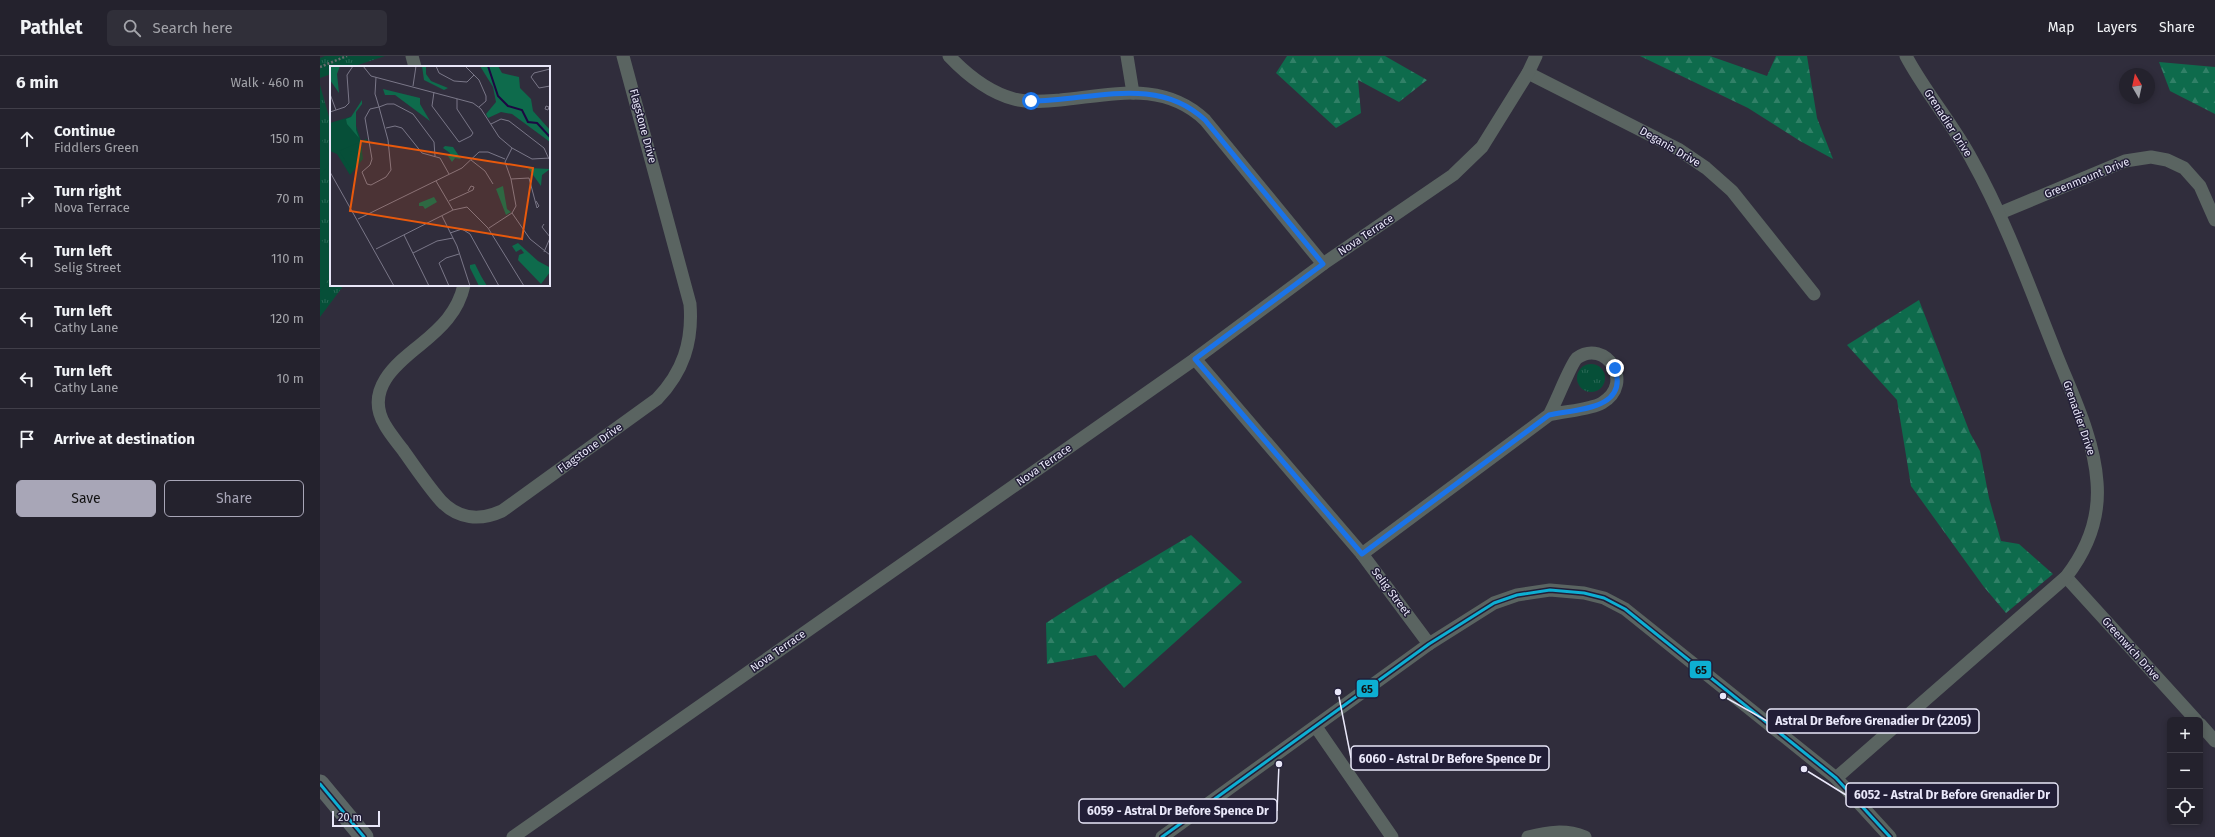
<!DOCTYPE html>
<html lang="en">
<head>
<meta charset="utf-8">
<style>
	:root { --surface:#24222d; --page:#302f39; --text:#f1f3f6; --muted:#a3a4aa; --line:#413f49; --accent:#a8a6b7 }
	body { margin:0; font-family:"Fira Sans",sans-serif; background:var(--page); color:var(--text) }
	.controls { position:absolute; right:12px; bottom:12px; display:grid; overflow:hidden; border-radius:6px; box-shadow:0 2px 6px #0003 }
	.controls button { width:36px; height:36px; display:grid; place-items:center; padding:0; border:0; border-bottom:1px solid var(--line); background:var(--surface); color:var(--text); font:20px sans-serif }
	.compass { position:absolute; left:1799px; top:12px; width:36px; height:36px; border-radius:50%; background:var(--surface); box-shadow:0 2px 6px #0003; rotate:351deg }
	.scale { position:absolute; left:12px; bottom:10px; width:48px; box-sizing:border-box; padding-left:4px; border:2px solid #e9e7f9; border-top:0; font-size:11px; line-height:14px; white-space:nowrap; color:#e9e7f9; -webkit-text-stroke:3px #221e37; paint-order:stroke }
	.stop { position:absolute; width:12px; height:12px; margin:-9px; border:3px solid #1a73e8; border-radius:50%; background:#fff }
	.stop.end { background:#1a73e8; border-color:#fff; box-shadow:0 1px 4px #0008 }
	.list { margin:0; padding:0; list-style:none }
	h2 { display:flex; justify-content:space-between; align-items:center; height:52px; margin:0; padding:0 16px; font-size:17px }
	h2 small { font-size:13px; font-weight:400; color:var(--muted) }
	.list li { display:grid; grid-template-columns:26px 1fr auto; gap:12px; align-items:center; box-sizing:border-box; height:60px; padding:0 16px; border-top:1px solid var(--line) }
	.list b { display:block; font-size:15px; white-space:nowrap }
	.list p { margin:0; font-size:13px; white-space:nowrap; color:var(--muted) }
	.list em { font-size:13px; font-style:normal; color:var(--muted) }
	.actions { display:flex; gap:8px; padding:12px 16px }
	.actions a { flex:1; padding:9px 0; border:1px solid var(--accent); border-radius:6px; text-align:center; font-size:14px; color:var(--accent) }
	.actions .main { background:var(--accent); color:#111 }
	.icon { flex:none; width:22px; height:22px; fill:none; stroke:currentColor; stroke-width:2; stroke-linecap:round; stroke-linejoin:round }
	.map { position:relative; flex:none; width:1895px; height:781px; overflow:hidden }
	header { display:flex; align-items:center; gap:24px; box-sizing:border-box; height:56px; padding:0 20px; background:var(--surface); border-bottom:1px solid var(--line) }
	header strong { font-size:19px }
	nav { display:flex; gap:22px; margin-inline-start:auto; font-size:14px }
	.search { width:280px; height:36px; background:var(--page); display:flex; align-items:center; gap:10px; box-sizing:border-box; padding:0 14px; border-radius:6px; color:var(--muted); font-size:15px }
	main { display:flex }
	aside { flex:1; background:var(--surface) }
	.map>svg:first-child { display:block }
</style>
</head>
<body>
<header>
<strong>Pathlet</strong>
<div class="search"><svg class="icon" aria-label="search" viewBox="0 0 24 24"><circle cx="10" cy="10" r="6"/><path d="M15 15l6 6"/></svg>Search here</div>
<nav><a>Map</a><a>Layers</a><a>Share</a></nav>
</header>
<main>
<aside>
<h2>6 min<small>Walk · 460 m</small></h2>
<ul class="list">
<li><svg class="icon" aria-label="ahead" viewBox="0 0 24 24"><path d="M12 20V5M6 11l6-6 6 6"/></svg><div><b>Continue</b><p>Fiddlers Green</p></div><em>150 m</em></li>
<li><svg class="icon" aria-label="right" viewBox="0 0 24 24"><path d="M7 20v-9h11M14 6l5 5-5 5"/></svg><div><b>Turn right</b><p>Nova Terrace</p></div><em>70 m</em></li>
<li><svg class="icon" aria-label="left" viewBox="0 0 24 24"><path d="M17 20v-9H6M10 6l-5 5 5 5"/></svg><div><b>Turn left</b><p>Selig Street</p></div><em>110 m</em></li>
<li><svg class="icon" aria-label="left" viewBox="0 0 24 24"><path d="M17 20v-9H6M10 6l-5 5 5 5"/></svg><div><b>Turn left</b><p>Cathy Lane</p></div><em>120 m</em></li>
<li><svg class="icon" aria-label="left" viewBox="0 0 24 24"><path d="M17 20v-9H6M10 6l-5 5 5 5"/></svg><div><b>Turn left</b><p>Cathy Lane</p></div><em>10 m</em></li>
<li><svg class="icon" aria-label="arrive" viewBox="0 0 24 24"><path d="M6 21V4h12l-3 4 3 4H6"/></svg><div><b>Arrive at destination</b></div></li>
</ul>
<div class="actions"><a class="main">Save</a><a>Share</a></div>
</aside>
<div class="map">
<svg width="1895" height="781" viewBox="0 0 1895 781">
	<defs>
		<pattern id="grass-tufts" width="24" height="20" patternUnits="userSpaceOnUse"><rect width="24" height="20" fill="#064f38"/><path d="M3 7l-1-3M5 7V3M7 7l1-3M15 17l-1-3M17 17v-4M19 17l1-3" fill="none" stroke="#2a6856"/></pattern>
		<pattern id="forest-firs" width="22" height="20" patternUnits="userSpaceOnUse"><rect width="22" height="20" fill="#0e6b4c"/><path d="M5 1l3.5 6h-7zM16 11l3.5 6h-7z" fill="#318067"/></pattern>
	</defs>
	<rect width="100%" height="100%" fill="#302d3c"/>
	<g fill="url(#grass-tufts)">
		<path d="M5,0h60l-33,11h-21v7l-11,4v-20z"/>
		<path d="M0,29l11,39v161h13l-24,32z"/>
		<circle cx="1271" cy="322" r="14"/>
	</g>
	<g fill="url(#forest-firs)">
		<path d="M967,0h98l42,24 -28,22 -41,-22 3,33 -25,15 -60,-55z"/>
		<path d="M1320,0h70l57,20 9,-20h31l10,62 16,41 -33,-18 -52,-33z"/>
		<path d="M1839,6l56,5v47l-45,-23z"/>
		<path d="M1599,244l51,133 10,18 9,47 12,43 18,3 34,30 -47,39 -22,-26 -73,-101 -14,-86 -50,-55z"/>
		<path d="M871,479l51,47 -118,106 -28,-33 -49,9 -1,-41 31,-20z"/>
	</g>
	<g fill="#064f38">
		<path d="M0,81c12,20 15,21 0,39z"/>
		<path d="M0,183l11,10v26l-11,17z"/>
	</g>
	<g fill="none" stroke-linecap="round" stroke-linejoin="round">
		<path stroke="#666b6d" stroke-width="2.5" stroke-dasharray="2 2" stroke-linecap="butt" d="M0,11l27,-11"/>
		<g stroke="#5a6461" stroke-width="13">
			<path d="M92,0l3,11"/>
			<path d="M629,0c18,19 39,36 65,43 15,4 31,2 46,1 52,-5 103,-20 145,20l118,144"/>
			<path d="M807,0l6,37"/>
			<path d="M1208,17l150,76 28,19 26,23 82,103"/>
			<path d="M1680,157l125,-52 26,-4 16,3 17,8 16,18 15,34"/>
			<path d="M144,229c-6,27 -23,43 -44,60 -24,19 -56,45 -35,80 5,9 12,17 18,25 12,17 24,35 38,51 17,18 39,20 61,10l155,-112c26,-27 36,-57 33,-95l-67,-248"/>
			<path d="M875,303l167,195 67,90"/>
			<path d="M1042,498l187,-139c15,-4 41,-5 53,-12 34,-20 3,-65 -25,-45 -6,5 -21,45 -28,57"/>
			<path d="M1746,521l130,143"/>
			<path d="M1880,668l15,17"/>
			<path d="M996,671l76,110"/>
			<path d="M1516,722l230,-201c21,-27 34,-59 31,-95 -3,-45 -26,-90 -42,-131 -26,-65 -49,-130 -83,-191 -19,-36 -47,-68 -66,-104"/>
			<path d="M193,781l682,-478 128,-95 130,-89 29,-28 46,-74 8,-17"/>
			<path d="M842,781l267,-193 65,-41 23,-8 33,-5 34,3 20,5 21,11 211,169 54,59"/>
			<path d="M1208,781c20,-5 37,-8 57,0"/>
		</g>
		<path stroke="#5c6665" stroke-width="19" d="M0,728l44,53"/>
		<defs>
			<g id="bus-1">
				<path d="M0,728l44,53"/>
				<path d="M842,781l267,-193 65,-41 23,-8 33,-5 34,3 20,5 21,11 211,169 54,59"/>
			</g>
		</defs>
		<use href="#bus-1" stroke="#221e37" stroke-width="6"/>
		<use href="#bus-1" stroke="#0dafd3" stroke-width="3"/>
	</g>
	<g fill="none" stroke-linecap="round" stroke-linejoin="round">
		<path stroke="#1a73e8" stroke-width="5" d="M711,45c60,0 125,-27 174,19l118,144 -128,95 167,195 187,-139c27,-6 80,-5 66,-47"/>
	</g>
	<g text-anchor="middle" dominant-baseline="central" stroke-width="3" stroke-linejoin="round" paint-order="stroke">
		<g font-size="11" fill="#e9e7f9" stroke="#221e37">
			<text transform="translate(1628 67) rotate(57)">Grenadier Drive</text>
			<text transform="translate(323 70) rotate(75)">Flagstone Drive</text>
			<text transform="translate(1350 91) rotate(30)">Deganis Drive</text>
			<text transform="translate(1767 122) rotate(-22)">Greenmount Drive</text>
			<text transform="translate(1046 179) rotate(-34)">Nova Terrace</text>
			<text transform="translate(1759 362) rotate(71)">Grenadier Drive</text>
			<text transform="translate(270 392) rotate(-36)">Flagstone Drive</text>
			<text transform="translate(724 409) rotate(-35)">Nova Terrace</text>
			<text transform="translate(1071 536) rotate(53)">Selig Street</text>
			<text transform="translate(1811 593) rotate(48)">Greenwich Drive</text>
			<text transform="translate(458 595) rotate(-35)">Nova Terrace</text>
		</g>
	</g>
	<g transform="translate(10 10)">
		<rect width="220" height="220" fill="#302d3c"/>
		<path d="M23,50l8,25 6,-2v3l-6,1 2,16 -13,16 -13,-21 -7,-3v-28z" fill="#064f38"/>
		<path d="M0,0h10l-3,8 2,19 -9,-13zM92,0h4v8l5,7 17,7 -4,2 -20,-10zM150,0h18l4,7 17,4 1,11 11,11 2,12 17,19v12l-38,-28 -11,-2 -13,6 -2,-4 10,-12 -3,-15zM53,23l37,9v6l10,17 -35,-26h-10zM32,34v4l-6,8v18l3,8 -12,-14 -1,-5 5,-2zM115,80l8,1 8,12 -6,-1 -3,4 -4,-6 2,-3 -7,-5zM198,102l22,1 -8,6 -1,11zM173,120l4,23 4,3 -5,3 -10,-26zM104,131l3,5 -12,7 -2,-3h-4v-3zM188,177l20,18 11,6 1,5 -9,12 -23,-24 1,-5 5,-2 -3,-4 -5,3 -4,-6zM145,198l6,12 6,10h-8l-9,-18v-3z" fill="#0e6b4c"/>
		<path d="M28,77l3,7 -4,3 -6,-2 -1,3 10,5 -9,10 -12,-18z" fill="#064f38"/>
		<path fill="none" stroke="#1d0742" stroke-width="2" d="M158,0l10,30 10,10 14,4 6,12 9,1 13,14"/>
		<path fill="none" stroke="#7a7788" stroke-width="1" d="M33,0l8,10 102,27 8,6 18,28 13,11 20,11 18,-1M106,0l3,7 15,8 13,1 7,-7M135,0l14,14 7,16v5l-7,6M220,3l-16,4 -3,4 8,11 11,-2M46,11l-1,17 1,3 3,10 9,33 3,30 -5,7 -15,8 -4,-1 -5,-12 8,-7 2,-6 -7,-41 5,-9 9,-2 8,-3h7l19,10 21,28 1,14M83,20l3,-20M104,26l-2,14 27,36 12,-6 2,-3 -16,-24v-10M0,28l6,16M216,40l3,1 -1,3 -3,-1zM0,46l15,-5 4,-4 -2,-28 6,-9M161,58l10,-5 8,2 35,27 5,11M56,62l9,-2 7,2 20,25 18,5 9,16M141,94l14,11 8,13M0,106l64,114M181,113l18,-1 8,30 2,-2 -3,-5M106,115l17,29M119,135l24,-11 1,-3 -3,-1 -3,5M182,147l18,26 20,16M112,150l15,30 13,40M28,153l104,-51 17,-16h9l17,7M214,158l-2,3 8,10M159,162l23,-15 4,-7 -5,-27 -6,-17 7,-14M120,167l12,-4 8,5 29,52M74,169l25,51M46,183l77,-39 14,-3 21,21 36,58M214,186l6,-14M83,187l24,-12 16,-3M119,220l-10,-23 7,-5 13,-4"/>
		<path fill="#e8590c" fill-opacity="0.15" stroke="#e8590c" stroke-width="2" d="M31,75l172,27 -11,71 -172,-28z"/>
		<rect width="220" height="220" fill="none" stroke="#e9e7f9" stroke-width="2"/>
	</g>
	<path fill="none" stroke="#e9e7f9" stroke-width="1.5" d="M1403 640L1447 665M1018 636L1031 702M1484 713L1526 739M959 708L957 755"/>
	<g fill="#e9e7f9" stroke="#221e37" stroke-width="1.5">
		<circle cx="1403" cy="640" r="4"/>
		<circle cx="1018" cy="636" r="4"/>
		<circle cx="1484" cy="713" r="4"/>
		<circle cx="959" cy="708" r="4"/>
	</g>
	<g fill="#221e37" stroke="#e9e7f9" stroke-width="1.5">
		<rect x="1447" y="653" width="212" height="24" rx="4"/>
		<rect x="1031" y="690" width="198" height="24" rx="4"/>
		<rect x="1526" y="727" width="212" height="24" rx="4"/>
		<rect x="759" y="743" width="198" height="24" rx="4"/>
	</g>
	<g font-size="12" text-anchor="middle" font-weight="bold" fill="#e9e7f9">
		<text x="1553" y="669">Astral Dr Before Grenadier Dr (2205)</text>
		<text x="1130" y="707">6060 - Astral Dr Before Spence Dr</text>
		<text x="1632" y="743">6052 - Astral Dr Before Grenadier Dr</text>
		<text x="858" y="759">6059 - Astral Dr Before Spence Dr</text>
	</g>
	<g stroke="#221e37" stroke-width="1.5">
		<rect x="1369" y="604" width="23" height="19" rx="4" fill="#0dafd3"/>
		<rect x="1036" y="623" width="23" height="19" rx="4" fill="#0dafd3"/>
	</g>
	<g font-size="11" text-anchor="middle" font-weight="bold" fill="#111">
		<text x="1381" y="618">65</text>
		<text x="1047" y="637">65</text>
	</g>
</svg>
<div class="controls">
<button>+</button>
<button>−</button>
<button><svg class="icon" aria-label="locate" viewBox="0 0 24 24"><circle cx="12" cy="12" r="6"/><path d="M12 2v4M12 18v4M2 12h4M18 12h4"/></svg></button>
</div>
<svg class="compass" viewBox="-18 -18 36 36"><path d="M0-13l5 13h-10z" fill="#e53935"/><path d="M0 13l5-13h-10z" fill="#a3a4aa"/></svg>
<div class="scale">20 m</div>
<div class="stop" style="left:711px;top:45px"></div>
<div class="stop end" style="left:1295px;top:312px"></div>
</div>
</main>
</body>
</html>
